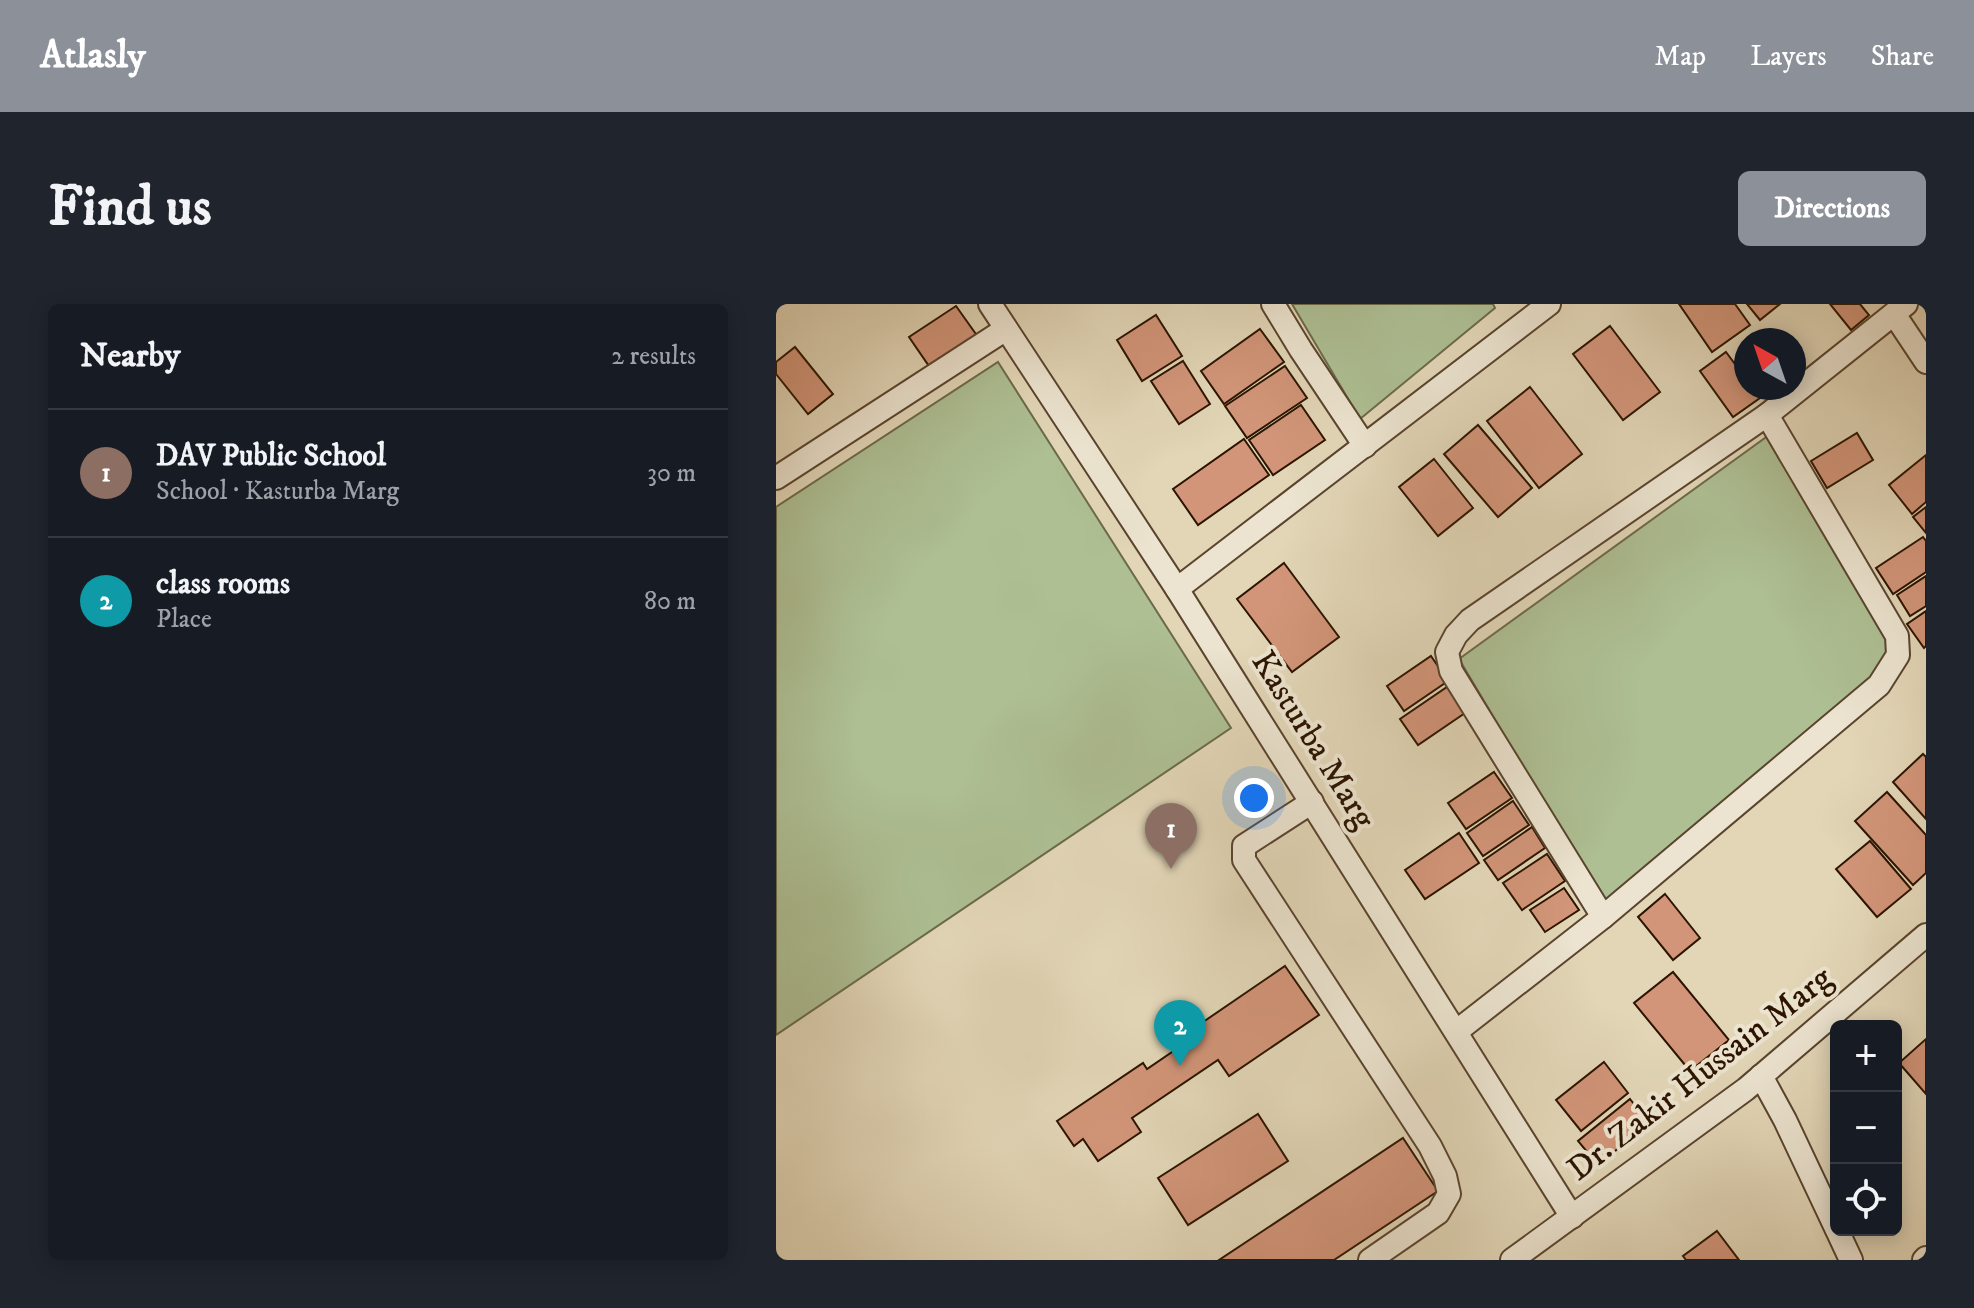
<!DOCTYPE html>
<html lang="en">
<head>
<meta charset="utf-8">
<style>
	:root { --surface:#171b24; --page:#20242c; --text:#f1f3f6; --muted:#9ea1a6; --line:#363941; --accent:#8c9099 }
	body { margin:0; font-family:"IM FELL DW Pica",serif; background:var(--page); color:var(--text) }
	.controls { position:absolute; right:24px; bottom:24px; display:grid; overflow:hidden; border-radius:12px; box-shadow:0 4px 20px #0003 }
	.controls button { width:72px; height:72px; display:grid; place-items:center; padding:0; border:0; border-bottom:2px solid var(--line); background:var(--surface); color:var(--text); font:40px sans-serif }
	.compass { position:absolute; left:958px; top:24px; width:72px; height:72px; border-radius:50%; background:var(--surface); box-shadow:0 4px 20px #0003; rotate:320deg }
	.you { position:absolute; left:478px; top:494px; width:28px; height:28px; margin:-20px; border:6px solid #fff; border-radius:50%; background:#1a73e8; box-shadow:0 0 0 12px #1a73e833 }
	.badge { display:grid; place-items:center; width:52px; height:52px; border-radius:50%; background:var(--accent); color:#fff; font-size:26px; font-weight:700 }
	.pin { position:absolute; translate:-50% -66px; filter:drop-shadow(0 2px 4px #0008) }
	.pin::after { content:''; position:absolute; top:42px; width:28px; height:24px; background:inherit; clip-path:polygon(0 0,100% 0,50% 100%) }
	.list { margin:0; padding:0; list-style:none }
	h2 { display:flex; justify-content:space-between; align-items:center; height:104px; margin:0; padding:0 32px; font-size:34px }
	h2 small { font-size:26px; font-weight:400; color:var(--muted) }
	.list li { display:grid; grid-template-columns:52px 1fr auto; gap:24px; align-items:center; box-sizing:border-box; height:128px; padding:0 32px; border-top:2px solid var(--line) }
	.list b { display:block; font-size:30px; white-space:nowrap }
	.list p { margin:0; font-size:26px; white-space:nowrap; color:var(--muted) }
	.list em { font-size:26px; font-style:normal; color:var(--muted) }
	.icon { flex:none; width:44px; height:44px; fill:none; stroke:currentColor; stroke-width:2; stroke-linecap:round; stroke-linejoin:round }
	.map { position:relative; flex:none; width:1150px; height:956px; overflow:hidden; border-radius:12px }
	header { display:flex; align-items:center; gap:48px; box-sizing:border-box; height:112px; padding:0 40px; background:var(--accent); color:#fff }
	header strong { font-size:38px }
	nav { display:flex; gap:44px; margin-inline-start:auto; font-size:28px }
	.intro { display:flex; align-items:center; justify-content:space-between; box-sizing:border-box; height:192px; padding:0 48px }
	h1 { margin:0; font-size:56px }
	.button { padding:20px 36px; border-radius:12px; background:var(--accent); color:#fff; font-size:28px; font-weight:700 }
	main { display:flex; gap:48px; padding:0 48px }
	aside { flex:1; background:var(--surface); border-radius:12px; box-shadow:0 4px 20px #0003 }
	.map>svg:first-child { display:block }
</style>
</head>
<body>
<header>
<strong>Atlasly</strong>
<nav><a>Map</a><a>Layers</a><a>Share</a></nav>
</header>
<div class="intro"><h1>Find us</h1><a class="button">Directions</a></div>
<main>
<aside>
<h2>Nearby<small>2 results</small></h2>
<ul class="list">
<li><span class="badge" style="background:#8d6e63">1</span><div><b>DAV Public School</b><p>School · Kasturba Marg</p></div><em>30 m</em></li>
<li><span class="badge" style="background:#0f9aa8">2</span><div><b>class rooms</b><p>Place</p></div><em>80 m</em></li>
</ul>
</aside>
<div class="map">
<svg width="1150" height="956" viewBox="0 0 1150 956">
	<rect width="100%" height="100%" fill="#e2d6b7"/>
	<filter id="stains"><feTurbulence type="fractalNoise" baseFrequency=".0025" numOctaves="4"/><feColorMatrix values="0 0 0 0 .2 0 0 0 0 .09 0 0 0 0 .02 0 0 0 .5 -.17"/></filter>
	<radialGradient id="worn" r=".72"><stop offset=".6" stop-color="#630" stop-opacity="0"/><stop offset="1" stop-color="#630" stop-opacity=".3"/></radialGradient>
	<g fill="#adbf93" stroke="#6c6a4a" stroke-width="2">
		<path d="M516,0h201l2,4 -135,111z"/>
		<path d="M222,58l233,366 -455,307v-528z"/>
		<path d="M1000,126l128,230 -301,242 -144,-243z"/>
	</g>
	<g fill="#d29579" stroke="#2c1400" stroke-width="2">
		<path d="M903,0h56l15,21 -38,27z"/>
		<path d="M971,0h33l-20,16z"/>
		<path d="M1054,0h30l9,11 -18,15z"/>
		<path d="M180,2l22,31 -47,32 -22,-32z"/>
		<path d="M380,11l26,41 -40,25 -25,-41z"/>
		<path d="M834,22l50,66 -37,28 -50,-66z"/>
		<path d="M484,25l24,33 -60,42 -23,-33z"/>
		<path d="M19,43l38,47 -25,20 -32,-40v-12z"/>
		<path d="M950,48l20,27v9h7l7,10 -27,19 -33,-46z"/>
		<path d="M407,57l27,43 -31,20 -28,-43z"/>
		<path d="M509,62l22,32 -60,40 -22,-32z"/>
		<path d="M754,83l52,67 -43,34 -52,-67z"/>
		<path d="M525,101l24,35 -52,35 -24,-35z"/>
		<path d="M702,121l54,63 -34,29 -54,-63z"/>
		<path d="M1081,129l16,27 -46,28 -16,-27z"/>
		<path d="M468,135l25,36 -71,50 -25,-36z"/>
		<path d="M1150,151v47l-14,12 -23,-29z"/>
		<path d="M658,155l39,49 -35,28 -39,-49z"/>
		<path d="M1150,203v26l-13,-16z"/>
		<path d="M1147,233l3,4v31l-33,22 -17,-26z"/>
		<path d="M508,259l55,74 -47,35 -55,-73z"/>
		<path d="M1150,272v30l-16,10 -13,-21z"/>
		<path d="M1150,307v35l-2,2 -17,-24z"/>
		<path d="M655,352l17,25 -44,30 -17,-25z"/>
		<path d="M671,383l18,26 -47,32 -18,-26z"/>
		<path d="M1147,450l3,3v62l-33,-37z"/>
		<path d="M718,468l18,26 -46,31 -18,-26z"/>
		<path d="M1111,488l39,43v38l-13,12 -58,-64z"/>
		<path d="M737,497l16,24 -46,31 -16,-23z"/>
		<path d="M756,523l13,21 -47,32 -14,-20z"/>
		<path d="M683,529l20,30 -54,36 -20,-29z"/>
		<path d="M1094,537l41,48 -34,28 -41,-48z"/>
		<path d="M771,550l18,27 -43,29 -19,-27z"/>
		<path d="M788,584l15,22 -34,22 -15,-22z"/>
		<path d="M889,590l35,44 -27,22 -35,-43z"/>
		<path d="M509,662l34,49 -90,61 -11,-16 -86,58 9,14 -43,29 -15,-22 -9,7 -17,-25 86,-58 4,6 44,-30 -4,-6z"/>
		<path d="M897,668l56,68 -39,31 -56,-68z"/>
		<path d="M1150,735v55l-27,-31z"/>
		<path d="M828,758l24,31 -47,38 -25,-31z"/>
		<path d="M854,795l19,24 -51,42 -20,-24z"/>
		<path d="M482,810l30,47 -100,64 -30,-47z"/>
		<path d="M627,834l35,53 -104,69h-115z"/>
		<path d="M941,927l22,29h-53l-3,-4z"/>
	</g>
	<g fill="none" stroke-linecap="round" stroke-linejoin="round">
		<defs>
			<g id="minor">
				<path d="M214,0l187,285 395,628"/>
				<path d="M497,0l28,46 64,96"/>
				<path d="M1118,10l32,48"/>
				<path d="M0,174l230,-149"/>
				<path d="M401,285l372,-285"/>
				<path d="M536,498l-68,44v14l186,286 15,30 4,18 -11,19 -68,47"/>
				<path d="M827,613l-152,-246 -4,-19 9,-17 14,-15 297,-205 139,-111"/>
				<path d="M681,727l146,-114 276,-232 19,-30 -1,-19 -130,-221"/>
				<path d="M985,772l24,44 51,108"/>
				<path d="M1061,926l14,30"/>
				<path d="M736,956l234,-171 180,-154"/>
				<path d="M1148,956l2,-2"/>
			</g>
		</defs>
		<use href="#minor" stroke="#5a442e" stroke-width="26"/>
		<use href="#minor" stroke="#ece4d0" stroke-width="22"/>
	</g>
	<g text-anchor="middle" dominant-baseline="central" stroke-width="8" stroke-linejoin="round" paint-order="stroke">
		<g font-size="34" fill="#2c1400" stroke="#ece4d0">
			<text transform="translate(537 436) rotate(58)">Kasturba Marg</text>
			<text transform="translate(924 770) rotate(-38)">Dr. Zakir Hussain Marg</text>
		</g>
	</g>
	<rect width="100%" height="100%" filter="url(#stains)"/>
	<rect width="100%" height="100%" fill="url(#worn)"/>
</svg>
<div class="controls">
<button>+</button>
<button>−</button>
<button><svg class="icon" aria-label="locate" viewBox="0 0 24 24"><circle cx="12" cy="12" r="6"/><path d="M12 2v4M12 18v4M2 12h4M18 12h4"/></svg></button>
</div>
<svg class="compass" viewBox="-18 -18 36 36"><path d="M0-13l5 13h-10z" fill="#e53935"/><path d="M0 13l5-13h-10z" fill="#9ea1a6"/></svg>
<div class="you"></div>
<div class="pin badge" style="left:395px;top:565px;background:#8d6e63">1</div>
<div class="pin badge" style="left:404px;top:762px;background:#0f9aa8">2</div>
</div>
</main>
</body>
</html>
